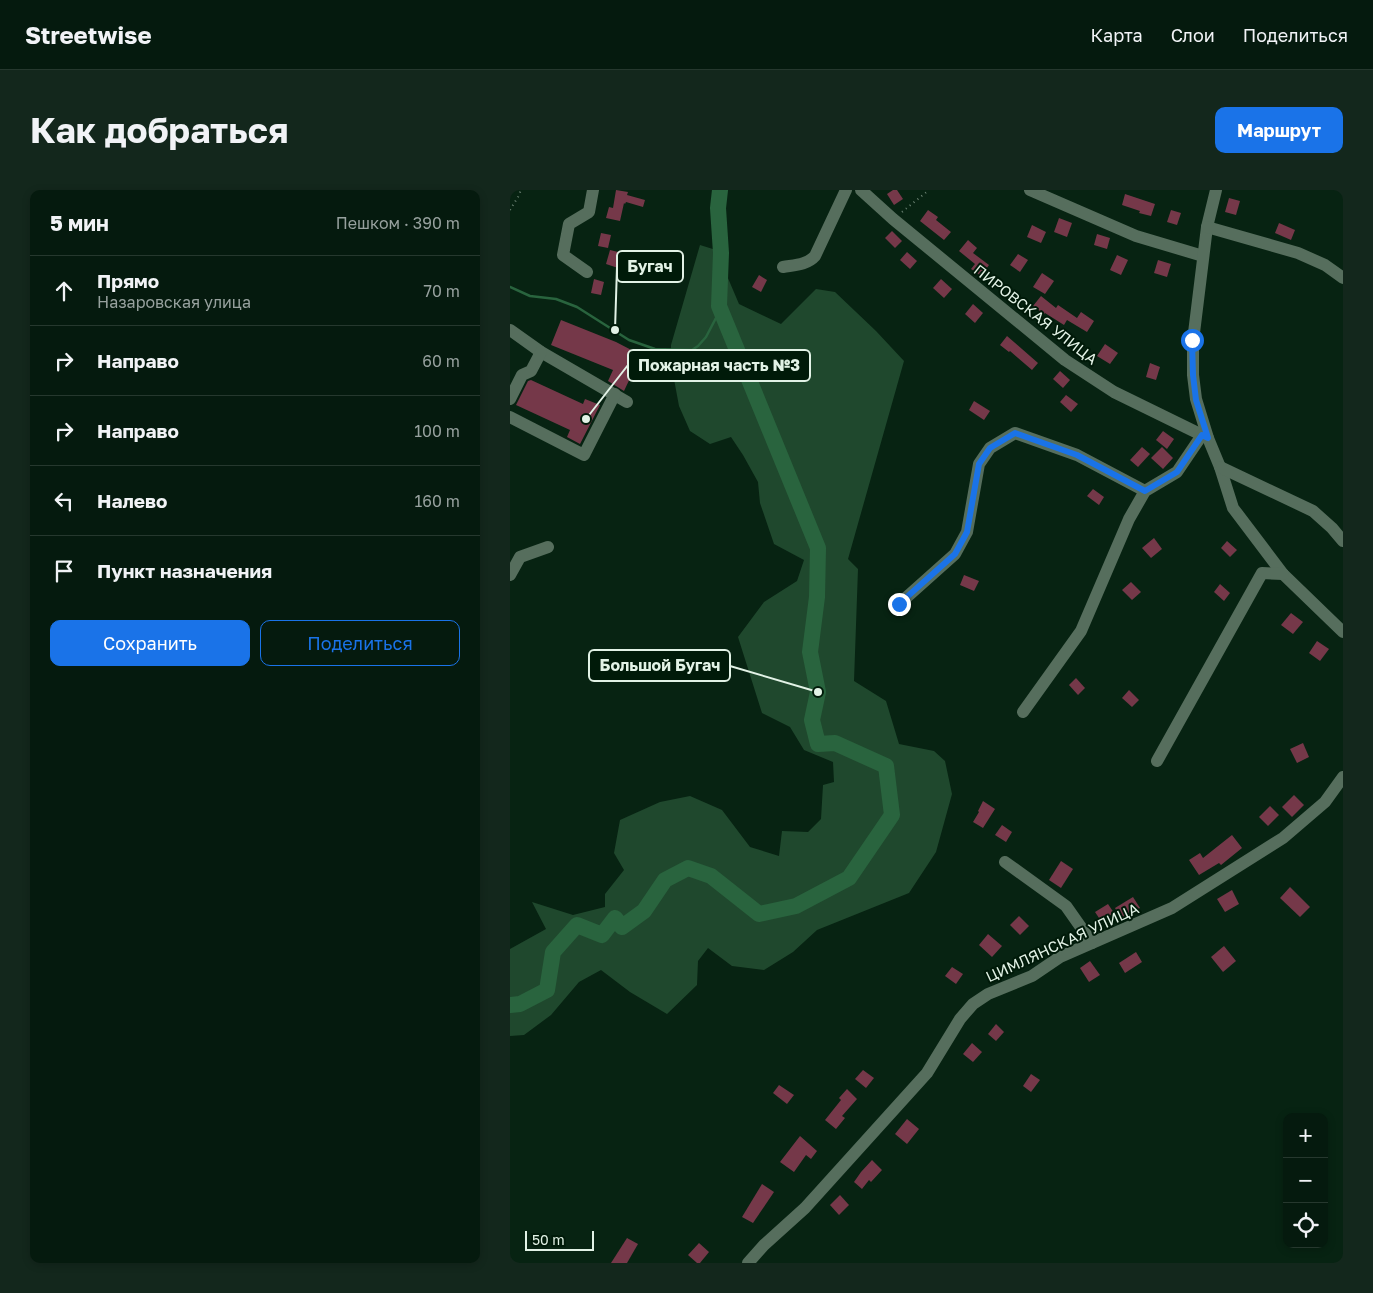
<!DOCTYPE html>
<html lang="ru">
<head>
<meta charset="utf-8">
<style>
	:root { --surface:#051a0e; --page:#13271c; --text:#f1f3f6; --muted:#97a19e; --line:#26382e; --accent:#1a73e8 }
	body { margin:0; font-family:"Golos Text",sans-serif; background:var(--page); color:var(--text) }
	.controls { position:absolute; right:15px; bottom:15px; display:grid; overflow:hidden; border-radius:10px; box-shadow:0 2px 8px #0003 }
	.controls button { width:45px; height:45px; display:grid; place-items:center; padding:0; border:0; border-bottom:1px solid var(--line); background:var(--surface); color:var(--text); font:25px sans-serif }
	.scale { position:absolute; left:15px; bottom:12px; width:69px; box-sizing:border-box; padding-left:5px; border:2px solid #e2f2e6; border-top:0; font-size:14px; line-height:18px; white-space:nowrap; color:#e2f2e6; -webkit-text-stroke:4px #001a09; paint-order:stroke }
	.stop { position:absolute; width:15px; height:15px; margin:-11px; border:4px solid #1a73e8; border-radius:50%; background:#fff }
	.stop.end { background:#1a73e8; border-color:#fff; box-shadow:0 1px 5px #0008 }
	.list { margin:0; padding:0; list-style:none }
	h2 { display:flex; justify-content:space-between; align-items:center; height:65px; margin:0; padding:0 20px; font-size:21px }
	h2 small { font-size:16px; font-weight:400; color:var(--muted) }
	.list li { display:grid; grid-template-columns:32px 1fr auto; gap:15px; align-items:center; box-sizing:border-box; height:70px; padding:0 20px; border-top:1px solid var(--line) }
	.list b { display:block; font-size:19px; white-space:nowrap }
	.list p { margin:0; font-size:16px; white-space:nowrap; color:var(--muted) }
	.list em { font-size:16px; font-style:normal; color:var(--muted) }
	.actions { display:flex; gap:10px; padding:15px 20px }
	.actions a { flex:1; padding:11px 0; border:1px solid var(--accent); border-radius:10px; text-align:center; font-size:18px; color:var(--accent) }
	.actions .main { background:var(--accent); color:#fff }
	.icon { flex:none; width:28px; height:28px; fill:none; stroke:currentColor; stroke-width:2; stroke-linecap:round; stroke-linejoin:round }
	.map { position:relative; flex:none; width:833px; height:1073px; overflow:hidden; border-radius:10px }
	header { display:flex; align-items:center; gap:30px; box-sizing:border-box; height:70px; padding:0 25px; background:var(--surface); border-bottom:1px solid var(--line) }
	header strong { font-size:24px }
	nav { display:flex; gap:28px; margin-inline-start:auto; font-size:18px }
	.intro { display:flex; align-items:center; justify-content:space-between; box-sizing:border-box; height:120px; padding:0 30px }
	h1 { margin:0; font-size:35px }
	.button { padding:12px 22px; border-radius:10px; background:var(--accent); color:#fff; font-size:18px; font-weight:700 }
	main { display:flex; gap:30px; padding:0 30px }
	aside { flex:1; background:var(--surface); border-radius:10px; box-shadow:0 2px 8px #0003 }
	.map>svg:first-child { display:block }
</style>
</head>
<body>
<header>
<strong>Streetwise</strong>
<nav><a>Карта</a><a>Слои</a><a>Поделиться</a></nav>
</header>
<div class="intro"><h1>Как добраться</h1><a class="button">Маршрут</a></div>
<main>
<aside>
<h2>5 мин<small>Пешком · 390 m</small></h2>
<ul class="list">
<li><svg class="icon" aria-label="ahead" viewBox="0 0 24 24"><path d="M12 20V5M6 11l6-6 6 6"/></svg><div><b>Прямо</b><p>Назаровская улица</p></div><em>70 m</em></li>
<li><svg class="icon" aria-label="right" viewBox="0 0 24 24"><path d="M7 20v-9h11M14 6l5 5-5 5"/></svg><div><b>Направо</b></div><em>60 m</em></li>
<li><svg class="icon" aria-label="right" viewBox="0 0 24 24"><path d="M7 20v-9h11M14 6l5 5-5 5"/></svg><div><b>Направо</b></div><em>100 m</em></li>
<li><svg class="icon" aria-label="left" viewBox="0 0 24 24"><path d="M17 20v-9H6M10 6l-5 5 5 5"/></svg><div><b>Налево</b></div><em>160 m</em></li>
<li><svg class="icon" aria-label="arrive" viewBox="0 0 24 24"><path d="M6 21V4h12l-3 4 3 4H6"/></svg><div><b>Пункт назначения</b></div></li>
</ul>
<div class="actions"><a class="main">Сохранить</a><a>Поделиться</a></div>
</aside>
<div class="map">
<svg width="833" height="1073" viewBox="0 0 833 1073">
	<rect width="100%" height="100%" fill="#072312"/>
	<path fill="#1f482d" d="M190,55l16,5 23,54 42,20 35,-35 19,3 41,39 28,30 -56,198 10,10 -4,112 32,20 13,43 35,7 11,10 7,33 -16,58 -27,41 -92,37 -24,22 -29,18 -32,-4 -24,-18 -10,13 -1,24 -30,29 -37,-22 -29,-22 -22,12 -28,33 -27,20 -14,1v-87l36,-20 -14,-27 41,13 32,-8v-13l19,-24 -10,-17 6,-33 40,-18 30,-6 32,14 28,37 29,9 3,-25 26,1 13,-13 2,-34 11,-3 -1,-20 -29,-12 -14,-23 -28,-14 -24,-76 26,-35 33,-21 7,-21 -30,-16 -14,-41 -2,-21 -15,-27 -12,-18 -21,7 -20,-13 -11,-25 -8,-43v-18z"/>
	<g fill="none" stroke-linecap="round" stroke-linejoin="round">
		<path stroke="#29643e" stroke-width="2.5" d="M0,97l20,9 26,3 21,8 52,33 26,9 37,1 6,-4 8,-9 11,-21 2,-5v-5"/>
		<path stroke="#29643e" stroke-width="16" d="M0,815l10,-1 27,-14 6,-38 24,-27 25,10 13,-17 7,9 22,-16 21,-31 23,-12 23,8 48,38 37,-8 53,-28 43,-63 -6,-49 -51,-23 -17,1 -6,-24 6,-28 -8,-40 7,-55 1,-49 -99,-242 2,-53 -3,-45 2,-18"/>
	</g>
	<g fill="#753849">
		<path d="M106,0l12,2 -1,3 18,5 -2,7 -17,-5 -1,2 -1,-1 -4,18 -14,-3 3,-11 4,1z"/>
		<path d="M383,0h4l6,9 -9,6 -7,-11z"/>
		<path d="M615,4l30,10 -4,12 -12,-3 1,-2 -18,-6z"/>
		<path d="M719,8l11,3 -4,14 -11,-3z"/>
		<path d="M418,20l10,7 -2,3 15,12 -7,8 -24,-19z"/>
		<path d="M661,20l10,3 -4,12 -10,-3z"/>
		<path d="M549,28l13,5 -5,14 -13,-5z"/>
		<path d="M769,33l16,7 -4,10 -16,-7z"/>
		<path d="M522,35l14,7 -5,11 -14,-6z"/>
		<path d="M382,41l10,10 -7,7 -10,-10z"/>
		<path d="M91,43l10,2 -3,13 -10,-2z"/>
		<path d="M587,44l13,4 -3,11 -13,-4z"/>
		<path d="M458,50l9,8 -4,5 16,12 -8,11 -10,-7 4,-5 -16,-13z"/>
		<path d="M100,60l12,3 -4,15 -12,-4z"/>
		<path d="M397,62l10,9 -7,8 -10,-9z"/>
		<path d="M508,64l10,6 -8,12 -10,-7z"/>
		<path d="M607,65l11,5 -7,15 -11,-5z"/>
		<path d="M648,70l13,4 -4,13 -13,-4z"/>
		<path d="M532,83l12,8 -9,13 -12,-7z"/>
		<path d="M249,85l8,5 -6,12 -9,-5z"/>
		<path d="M84,89l10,3 -3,13 -10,-2z"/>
		<path d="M431,89l11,10 -8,9 -11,-10z"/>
		<path d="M531,106l15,12 2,-3 19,13 4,-6 13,9 -7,11 -20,-12 -3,5 -19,-12 -1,1 -11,-8z"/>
		<path d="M463,114l10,9 -8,10 -10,-9z"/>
		<path d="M51,130l55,22 25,13 -17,36 -16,-10 5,-11 -62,-25z"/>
		<path d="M497,146l31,27 -6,7 -22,-19 -1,1 -9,-7z"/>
		<path d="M595,154l13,9 -8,11 -13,-8z"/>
		<path d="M640,173l10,4 -4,13 -10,-3z"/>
		<path d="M550,181l10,9 -7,8 -10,-9z"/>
		<path d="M21,190l52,24 2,-5 15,6 -20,39 -13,-7 3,-7 -54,-25 12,-24z"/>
		<path d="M556,205l12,9 -7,8 -11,-10z"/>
		<path d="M464,211l16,10 -6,9 -15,-10z"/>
		<path d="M653,241l11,8 -7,10 -11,-9z"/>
		<path d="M632,257l8,7 -12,13 -8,-7z"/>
		<path d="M652,257l11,11 -10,11 -12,-11z"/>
		<path d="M583,299l11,8 -5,8 -12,-9z"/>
		<path d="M644,348l8,11 -11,9 -9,-10z"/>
		<path d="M717,351l10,9 -7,7 -9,-9z"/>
		<path d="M454,385l15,6 -5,10 -14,-6z"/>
		<path d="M621,392l10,10 -9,8 -10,-10z"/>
		<path d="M710,394l10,9 -6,8 -10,-9z"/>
		<path d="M781,423l12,9 -10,12 -12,-9z"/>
		<path d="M807,451l12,8 -9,12 -11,-8z"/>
		<path d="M566,488l9,10 -7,7 -9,-10z"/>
		<path d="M619,500l10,10 -7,7 -10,-9z"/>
		<path d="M793,553l6,14 -12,6 -7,-14z"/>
		<path d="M784,605l10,10 -12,12 -10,-10z"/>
		<path d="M473,611l12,8 -12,19 -10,-6 6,-10 -1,-1z"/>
		<path d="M760,616l9,9 -11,11 -9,-9z"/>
		<path d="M492,635l10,7 -6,10 -11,-7z"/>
		<path d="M722,645l10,13 -21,17 -2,-2 -20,12 -10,-15 11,-7 3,5z"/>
		<path d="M551,671l12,8 -12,19 -12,-8z"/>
		<path d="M780,697l20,20 -10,10 -20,-19z"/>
		<path d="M722,700l7,14 -14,8 -8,-13z"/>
		<path d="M623,707l7,11 -19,11 -6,-11z"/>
		<path d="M598,714l6,9 -13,8 -6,-9z"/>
		<path d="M509,726l10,10 -9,9 -10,-10z"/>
		<path d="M478,744l14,12 -10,11 -13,-12z"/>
		<path d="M714,756l12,15 -13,11 -12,-15z"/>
		<path d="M626,762l6,10 -17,11 -6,-10z"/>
		<path d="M580,771l10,14 -11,7 -9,-14z"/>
		<path d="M442,777l11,7 -7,10 -11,-8z"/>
		<path d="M486,834l8,8 -8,9 -8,-7z"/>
		<path d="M462,853l10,9 -9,10 -10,-8z"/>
		<path d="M353,880l11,8 -8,10 -11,-9z"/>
		<path d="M521,884l9,6 -9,12 -8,-6z"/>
		<path d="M269,895l15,10 -7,9 -14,-11z"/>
		<path d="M337,899l10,10 -15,17 3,2 -9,11 -11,-9 16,-20 -2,-2z"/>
		<path d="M397,929l12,10 -12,15 -12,-10z"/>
		<path d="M290,946l17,15 -6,8 -5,-4 -12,17 -14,-10z"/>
		<path d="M362,970l10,10 -11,12 -2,-2 -7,9 -8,-7 7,-10z"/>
		<path d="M252,994l12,8 -21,31 -11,-6z"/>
		<path d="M330,1005l9,10 -10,10 -9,-10z"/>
		<path d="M117,1048l11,6 -11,19h-16z"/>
		<path d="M189,1053l10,9 -9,11h-3l-9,-8z"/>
	</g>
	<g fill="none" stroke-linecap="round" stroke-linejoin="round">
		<g stroke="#6c8374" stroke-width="2" stroke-dasharray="1 4" stroke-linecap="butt">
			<path d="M0,20l8,-13 3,-7"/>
			<path d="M392,22l27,-22"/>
		</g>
		<g stroke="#566e5d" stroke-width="12">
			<path d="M351,0l32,29 172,141 49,32 94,46"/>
			<path d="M520,0l106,46 67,20"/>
			<path d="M706,0l-9,37 -14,114v34l3,24 12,39 12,29 13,41 50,66 60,58"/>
			<path d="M697,37l91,26 27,12 18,13"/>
			<path d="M273,77c11,-2 24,-2 32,-11l31,-66"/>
			<path d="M77,82l-24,-17 6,-31 20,-12 4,-22"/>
			<path d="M0,140l31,22 86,50"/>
			<path d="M0,209l12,-24 9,-4 10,-19"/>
			<path d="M0,227l74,38 31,-61"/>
			<path d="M710,277l93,44 19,17 11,13"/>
			<path d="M0,385l10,-18 28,-10"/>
			<path d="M389,414l56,-50 12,-22 12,-68 11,-16 25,-15 62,22 68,36"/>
			<path d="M513,522l58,-81 48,-112 16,-28 32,-19 25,-37"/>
			<path d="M647,571l105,-188 21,1"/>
			<path d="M495,672l61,44 26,37"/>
			<path d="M238,1073l16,-18 41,-37 122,-135 33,-54 13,-15 15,-10 44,-18 28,-19 112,-49 111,-70 42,-36 18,-25"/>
		</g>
	</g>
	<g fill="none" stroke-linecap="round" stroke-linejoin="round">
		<path stroke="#1a73e8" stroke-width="6" d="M389,414l56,-50 12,-22 12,-68 11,-16 25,-15 62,22 68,36 32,-19 25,-37 6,3 -12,-38 -3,-25 -1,-35"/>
	</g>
	<g text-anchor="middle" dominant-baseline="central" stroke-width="4" stroke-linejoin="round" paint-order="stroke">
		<g font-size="15" fill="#e2f2e6" stroke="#001a09">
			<text transform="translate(526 124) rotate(38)">ПИРОВСКАЯ УЛИЦА</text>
			<text transform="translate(552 752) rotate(-25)">ЦИМЛЯНСКАЯ УЛИЦА</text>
		</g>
	</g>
	<path fill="none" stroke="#e2f2e6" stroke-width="2" d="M105 140L107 77M76 229L118 175M308 502L220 476"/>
	<g fill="#e2f2e6" stroke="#001a09" stroke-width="2">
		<circle cx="105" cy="140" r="5"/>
		<circle cx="76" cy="229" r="5"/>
		<circle cx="308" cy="502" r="5"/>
	</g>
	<g fill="#001a09" stroke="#e2f2e6" stroke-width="2">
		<rect x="107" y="61" width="66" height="31" rx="5"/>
		<rect x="118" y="160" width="182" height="31" rx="5"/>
		<rect x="79" y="460" width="141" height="31" rx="5"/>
	</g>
	<g font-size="16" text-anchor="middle" font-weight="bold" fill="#e2f2e6">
		<text x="140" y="82">Бугач</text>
		<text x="209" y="181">Пожарная часть №3</text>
		<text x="150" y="481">Большой Бугач</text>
	</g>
</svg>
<div class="controls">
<button>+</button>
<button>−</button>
<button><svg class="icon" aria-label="locate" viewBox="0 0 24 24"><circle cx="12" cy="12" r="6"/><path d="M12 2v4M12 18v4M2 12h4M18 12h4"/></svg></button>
</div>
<div class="scale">50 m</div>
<div class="stop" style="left:682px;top:150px"></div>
<div class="stop end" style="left:389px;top:414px"></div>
</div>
</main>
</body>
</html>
